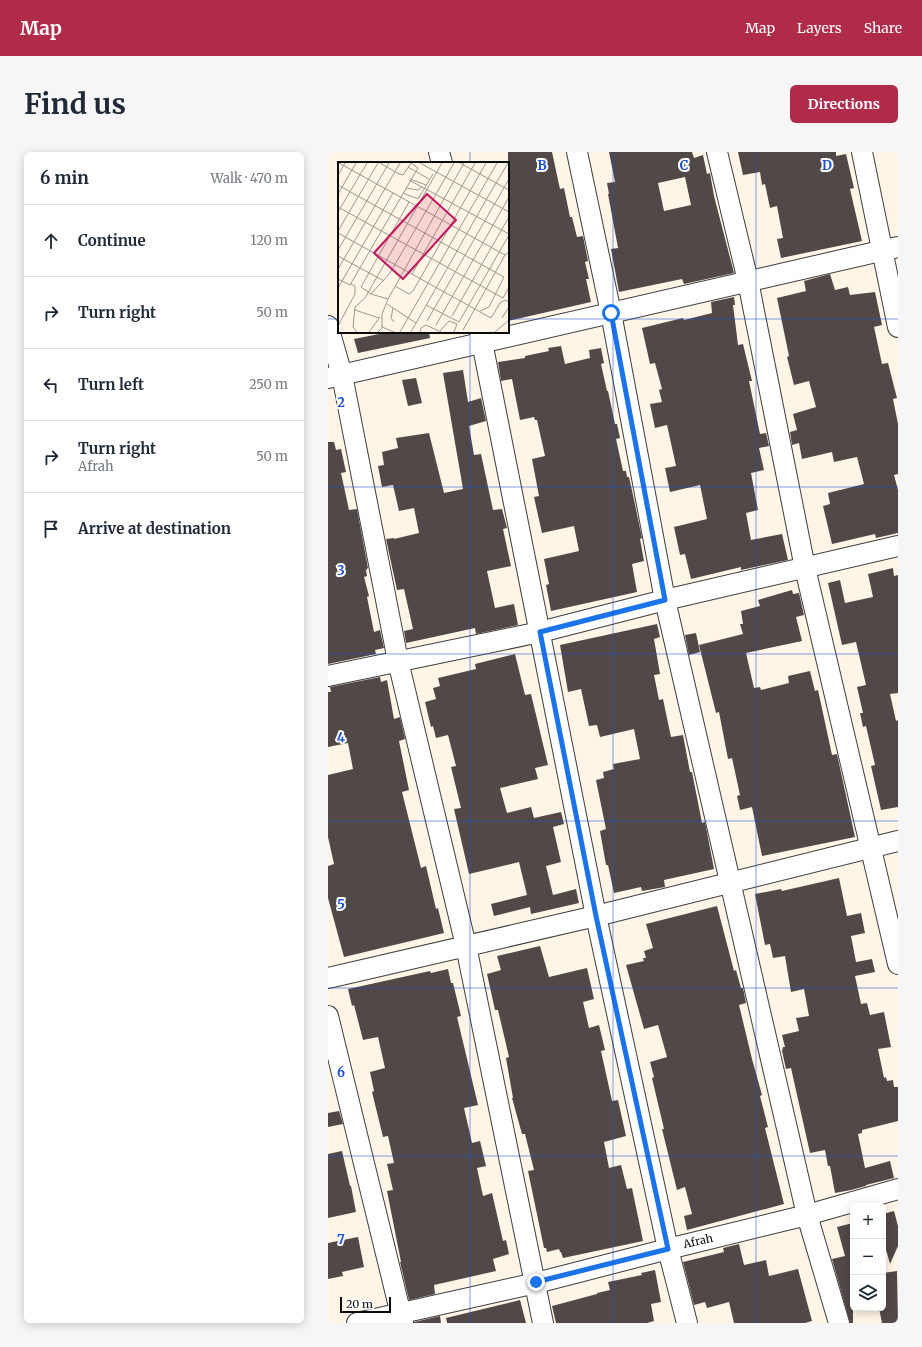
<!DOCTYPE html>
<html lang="en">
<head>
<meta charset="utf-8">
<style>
	:root { --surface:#fff; --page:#f6f6f7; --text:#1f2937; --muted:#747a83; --line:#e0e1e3; --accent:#b02b4a }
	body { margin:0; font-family:Merriweather,serif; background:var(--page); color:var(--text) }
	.controls { position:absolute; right:12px; bottom:12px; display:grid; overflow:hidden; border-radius:6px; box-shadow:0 2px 10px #0003 }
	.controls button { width:36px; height:36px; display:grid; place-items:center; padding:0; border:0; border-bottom:1px solid var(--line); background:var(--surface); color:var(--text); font:20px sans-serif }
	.scale { position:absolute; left:12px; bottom:10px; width:51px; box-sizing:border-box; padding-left:4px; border:2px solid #0a0a0a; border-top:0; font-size:11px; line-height:14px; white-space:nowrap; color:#0a0a0a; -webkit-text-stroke:3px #fff; paint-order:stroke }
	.stop { position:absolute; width:12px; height:12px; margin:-9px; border:3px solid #1a73e8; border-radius:50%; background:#fff }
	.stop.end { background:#1a73e8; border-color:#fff; box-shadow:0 1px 4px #0008 }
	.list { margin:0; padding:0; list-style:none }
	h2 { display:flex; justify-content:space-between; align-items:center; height:52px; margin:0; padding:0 16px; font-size:17px }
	h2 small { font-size:13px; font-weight:400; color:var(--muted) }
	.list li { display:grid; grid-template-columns:26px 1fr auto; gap:12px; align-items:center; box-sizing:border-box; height:72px; padding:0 16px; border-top:1px solid var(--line) }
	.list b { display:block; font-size:15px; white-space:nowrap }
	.list p { margin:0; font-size:13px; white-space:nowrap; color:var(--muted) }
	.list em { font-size:13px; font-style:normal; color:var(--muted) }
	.icon { flex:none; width:22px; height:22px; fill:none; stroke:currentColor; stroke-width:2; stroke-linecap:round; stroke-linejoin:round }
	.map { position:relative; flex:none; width:570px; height:1171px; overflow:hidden; border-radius:6px }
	header { display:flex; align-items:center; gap:24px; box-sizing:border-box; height:56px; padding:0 20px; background:var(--accent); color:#fff }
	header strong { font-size:19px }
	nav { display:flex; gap:22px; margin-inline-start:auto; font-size:14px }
	.intro { display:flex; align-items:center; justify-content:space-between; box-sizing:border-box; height:96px; padding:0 24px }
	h1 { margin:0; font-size:28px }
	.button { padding:10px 18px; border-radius:6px; background:var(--accent); color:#fff; font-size:14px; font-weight:700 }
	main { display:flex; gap:24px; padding:0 24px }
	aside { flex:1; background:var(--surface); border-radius:6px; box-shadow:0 2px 10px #0003 }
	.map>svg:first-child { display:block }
</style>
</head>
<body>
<header>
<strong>Map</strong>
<nav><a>Map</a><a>Layers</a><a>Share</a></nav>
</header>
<div class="intro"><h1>Find us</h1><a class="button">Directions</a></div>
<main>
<aside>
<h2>6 min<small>Walk · 470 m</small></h2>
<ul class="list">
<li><svg class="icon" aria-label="ahead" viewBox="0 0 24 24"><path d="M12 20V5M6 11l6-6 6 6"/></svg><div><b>Continue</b></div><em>120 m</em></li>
<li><svg class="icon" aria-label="right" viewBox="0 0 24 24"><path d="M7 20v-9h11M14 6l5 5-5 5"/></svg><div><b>Turn right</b></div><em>50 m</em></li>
<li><svg class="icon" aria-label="left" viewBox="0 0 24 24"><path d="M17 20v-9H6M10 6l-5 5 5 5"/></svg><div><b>Turn left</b></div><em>250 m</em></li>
<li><svg class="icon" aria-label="right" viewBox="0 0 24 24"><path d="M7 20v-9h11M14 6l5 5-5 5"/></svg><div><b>Turn right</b><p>Afrah</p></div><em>50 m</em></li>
<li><svg class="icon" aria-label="arrive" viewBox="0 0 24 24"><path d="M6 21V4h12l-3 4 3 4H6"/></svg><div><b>Arrive at destination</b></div></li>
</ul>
</aside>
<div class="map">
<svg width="570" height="1171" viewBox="0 0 570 1171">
	<rect width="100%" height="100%" fill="#fef5e7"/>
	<g fill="#514947" fill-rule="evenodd">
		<path d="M180,0h44l8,37 4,-1 6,29h2l5,20 6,-1 5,25 -3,1 4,17h-3l5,23 -83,19z"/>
		<path d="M281,0h83l2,6 9,-3 4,19 3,-1 4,23 20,77 -50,11 -2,-5 -63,13 -8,-43 7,-1 -10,-54h1l-2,-11 8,-1zM357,25l6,28 -27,6 -6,-28z"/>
		<path d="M410,0h98v4l10,-2 8,34 -4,1 12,52 -81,17 -4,-19 6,-1 -6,-32 -7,2 -5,-24 -3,1 -2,-13 -17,3z"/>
		<path d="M502,122l5,16 13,-3 2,8 25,-3 7,33 -8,2 8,37 6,-1 9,35 -4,1 5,25v50l-4,1 4,15v43l-22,5 -1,-4 -43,10 -9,-38 7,-2 -2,-11 36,-9 -7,-27 -23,5 -2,-10 -30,7 -3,-16 -7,2 -2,-13 7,-2 -4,-16 23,-7 -7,-26 -15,4 -7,-28 2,-1 -12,-58 29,-7 -2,-10z"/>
		<path d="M406,145l1,8h-2l5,40 5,-1 9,37h-3l11,53 6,-1 3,13 -10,2 5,22 -13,3 7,37 -12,3 5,27 31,-6 6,26 -47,10v-3l-50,12 -6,-25 -5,1 -6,-28 33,-8 -7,-34 -30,7 -5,-24 11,-2 -9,-41 -12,3 -5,-24 12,-2 -3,-12 3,-1 -7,-26 -5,1 -8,-36 41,-10 1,2 28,-7 -1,-11z"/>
		<path d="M61,180h40l1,6 -72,15 -4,-14z"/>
		<path d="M233,194l4,18 25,-6 -1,-8 12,-2 3,15 -3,1 6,27h1l7,33h2l3,14 -4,1 7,32h3l1,6h2l4,18 9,43 -2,1 4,22 -12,3 5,28 -86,19 -5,-26 3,-1 -5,-25 35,-8 -5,-25 -32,7 -8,-36 5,-1 -7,-37 13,-3 -8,-36h-2l-1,-3 -14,3 -8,-41 -11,2 -3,-19 27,-4v-2l24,-5 -1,-3z"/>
		<path d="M135,218l5,32 13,-4 5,23 -17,5 5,29 7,-1 12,56 9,-1 5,19 -4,1 8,37 -24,5 8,37 19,-4 4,21 -42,9 -1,-6 -69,15 -2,-12 9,-2 -9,-40 -7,1 -11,-51 8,-1v1l25,-6 -5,-25 -15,3 -6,-26 -11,2 -4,-21 6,-1 -2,-13 16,-4 -2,-10 33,-5 15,60 19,-4 -20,-116z"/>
		<path d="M88,226l6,25 -14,3 -6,-26z"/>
		<path d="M0,290h6l2,8 5,-1 5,23 -5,1 8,37 8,-1 11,59 -2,2 1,6 -3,1 5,19 -2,1 7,35 6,-2 4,18 -9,2 1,4 -48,10z"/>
		<path d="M565,416l1,8 4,-1v118l-8,1 6,27 2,-1v87l-17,3 -10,-44 4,-1 -9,-39 -3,1 -3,-14h3l-6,-26 9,-2 -10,-43 -14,3 -14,-62 12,-3 5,23 28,-6 -5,-23z"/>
		<path d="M464,438l1,4 6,-1 5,22 -8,2 6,24 -56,12 8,35 6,-1 1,3 28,-7 -1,-7 22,-5 5,20 3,-1 14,65 5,-1 18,83 -93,19 -10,-49 -12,3 -3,-14 3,-1 -8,-37 -4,1 -9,-47 -3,1 -17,-68 44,-11 -3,-10h3l-2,-13 19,-5 -2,-6z"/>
		<path d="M329,472l3,13 -6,2 6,35 -6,1 5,25 4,-1 8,38 12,-2 7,37h2l10,51 3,-1 9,47 -50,11 1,7 -23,4 -1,-4 -27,6 -6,-28h-2l-6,-34 6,-2 -10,-49 8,-2 -1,-6 11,-3 -1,-5 27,-5 -6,-30 -34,8 -3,-12 -8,1 -8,-37 -13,3 -8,-47z"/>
		<path d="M368,481l4,19 -11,3 -4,-20z"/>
		<path d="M187,502l10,41 6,-1 17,71 -13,3 3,11 -38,9 7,25 24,-6 3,11 27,-6 3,12 -11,3 8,35 -15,4 7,29 23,-6 3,14 -48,11 -1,-7 -36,9 -3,-12 36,-9 -8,-33 -50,12 -15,-65 7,-1 -10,-41 5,-1 -8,-31 -12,3 -3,-12 -2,1 -6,-25 11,-3 -3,-11 7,-2 -2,-8 38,-9 -1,-5z"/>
		<path d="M52,525l1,5 6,-2 7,39 6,-2 5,22 -6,2 10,49 -7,2 19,76 5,-2 10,43 2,-1 6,25 -100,24 -16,-59v-32l6,-2 -6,-27v-62l25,-6 -5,-26 -20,4v-55h3l-1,-5z"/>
		<path d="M511,726l8,38 14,-3 4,20 -14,3 5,26 16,-3 3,13 -20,4 6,28 6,-1 3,12 14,-3 7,35 -13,2 6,29 2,-1 1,4 6,-1 1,7h4v34l-36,9v3l-4,1 7,34 25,-7 4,17 -28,7v1l-15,4 -16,3 -5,-27h-2l-3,-16 -15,3 -19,-85 -5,1 -4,-18 1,-4h2l-3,-12 17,-4 -3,-13 13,-2 -5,-27 -13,3 -6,-36 -12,2 -3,-14 -5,1 -10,-51 26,-5 1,2z"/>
		<path d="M389,754l17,65 2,-1 5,18h2l3,15 -7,2 13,54 10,36 -2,1 8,31 -3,1 19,76 -97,26 -3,-14 8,-2 -7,-27 -8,3 -15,-61h2l-12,-51 2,-1 -4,-15 17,-5 -9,-32 -14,4 -18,-64 18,-4 -1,-3h3l-2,-7 9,-3 -7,-24z"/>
		<path d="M212,794l9,31 38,-9 7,31 -11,3 6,26 10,-3 6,25 -4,1 11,50 6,-1 8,36 -22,6 5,26 12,-3 6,24 5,-1 11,53 -80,17 -2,-6h-1l-1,-3 -12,3 -1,-4h-2l-16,-77 6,-1 -9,-36h-3l-10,-36h1l-7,-40 3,-1 -11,-47h-3l-8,-36 14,-4 -4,-14z"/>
		<path d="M120,817l3,14h2l8,33 -4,1 21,88 -14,3 8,35 8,-2 6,25 -9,2 6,28 9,-3 11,48 3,-1 3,14 -16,5 3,12 -62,14 1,9 -26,6 -9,-38h1l-14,-71 6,-1 -6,-26 7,-1 -6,-27 -5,1 -11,-45 2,-1 -4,-19 15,-4 -7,-31 -15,3 -9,-35 -2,1 -4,-17 82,-18 1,2z"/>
		<path d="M11,959l4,13 -15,3v-14z"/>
		<path d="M14,999l8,35h1l5,26 -28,6v-64z"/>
		<path d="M566,1059l4,15v20l-8,18 -7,-25v-25z"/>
		<path d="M525,1071v100h-3l-18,-64 13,-3 -8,-29z"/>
		<path d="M30,1085l6,30 -22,5 1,4 -15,3v-36z"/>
		<path d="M411,1092l5,21 22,-5 3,16 29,-7 14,52 -7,2h-71l-5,-21 -22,6 -2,-6 -11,3 -11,-43 41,-10 -1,-4z"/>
		<path d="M327,1118l6,32 -10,2 3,17 -7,2h-91l-4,-17 45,-12v-1l13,-3 -2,-8 34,-7 -1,-2z"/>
		<path d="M569,1119l1,52h-16l-3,-15h4v-35z"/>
		<path d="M192,1148l6,23h-79l-1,-5z"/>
		<path d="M112,1164l1,7h-27v-1z"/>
	</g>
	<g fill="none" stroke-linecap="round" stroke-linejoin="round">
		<defs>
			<g id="street">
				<path d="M111,0l3,11"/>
				<path d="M249,0l34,161 54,287 142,615 32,108"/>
				<path d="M389,0l31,129 57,287 93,396"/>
				<path d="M534,0l36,175"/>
				<path d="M0,174l14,49 56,286 68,285 77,377"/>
				<path d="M152,180l116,584 72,333 19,74"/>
				<path d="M0,226l570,-131"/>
				<path d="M0,524l212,-44 125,-32 233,-54"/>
				<path d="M0,826l268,-62 302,-75"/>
				<path d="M0,864l75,307"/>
				<path d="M29,1171l179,-40 132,-34 139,-34 91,-26"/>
			</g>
		</defs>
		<use href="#street" stroke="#3d3d3d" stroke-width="22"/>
		<use href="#street" stroke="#fff" stroke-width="20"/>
	</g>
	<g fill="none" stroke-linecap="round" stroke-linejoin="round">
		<path stroke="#1a73e8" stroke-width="5" d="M208,1130l132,-33 -72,-333 -56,-284 125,-32 -54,-287"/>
	</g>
	<path fill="none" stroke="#1d4ed8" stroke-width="1" stroke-opacity="0.55" d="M142,0v11M285,0v1171M428,0v1171M0,167h11M180,167h390M142,180v991M0,335h570M0,502h570M0,669h570M0,836h570M0,1004h570"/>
	<g text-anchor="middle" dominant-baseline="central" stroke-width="4" stroke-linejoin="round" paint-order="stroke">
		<g font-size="11" fill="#0a0a0a" stroke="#fff">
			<text transform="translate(370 1089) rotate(-13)">Afrah</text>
		</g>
	</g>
	<g transform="translate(10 10)">
		<rect width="171" height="171" fill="#fef5e7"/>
		<path fill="none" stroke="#9c978f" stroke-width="1" d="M1,1l166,92 4,-3M82,1l89,49M122,1l49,27M70,5l21,12M0,13l7,-12M72,17l16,6M71,18l100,54M0,23l166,92 -15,30 -9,4M68,26l12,2 4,-3M65,31l15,6 15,-25M0,32l18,-31M148,38l22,-37M0,45l165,91 6,-11M0,50l29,-49M0,69l40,-68M0,71l153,85 9,-15 5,-3 4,2M0,88l51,-87M0,94l46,25M0,107l62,-106M74,112l63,-111M0,117l12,6 68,-117 -7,-5 -8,12 -4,-1 -19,-11M57,124l14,8 4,-3 73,-128M0,126l55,-95M33,132l19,-21 64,-110M50,137l-17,-5 -10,-7 48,-85M49,142l29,19M88,143l33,17 50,-87M55,146l-2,10 3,4M17,148l24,8M114,154l57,-99M164,156l7,-11M89,159l82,-142M98,163l73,-128M0,164l17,-32v-8l-4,-2M44,165l12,5M125,168l42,-75M102,169l9,-10 8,3 -3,8M19,170l-4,-5 2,-20 10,-9 77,-135M31,170l11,-15M40,170l4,-4v-14l6,-15 76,-136M62,170l97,-169M73,170l75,-132M82,170l1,-4 5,-3 15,7M157,170l14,-12"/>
		<path fill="#c2185b" fill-opacity="0.15" stroke="#c2185b" stroke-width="2" d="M89,32l29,26 -53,59 -29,-26z"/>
		<rect width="171" height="171" fill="none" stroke="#0a0a0a" stroke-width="2"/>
	</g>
	<g font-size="13" text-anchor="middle" font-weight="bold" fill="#1d4ed8" stroke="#fff" stroke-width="4" stroke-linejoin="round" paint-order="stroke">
		<text x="214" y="18">B</text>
		<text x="356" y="18">C</text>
		<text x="499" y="18">D</text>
		<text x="13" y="255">2</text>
		<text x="13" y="423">3</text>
		<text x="13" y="590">4</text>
		<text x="13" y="757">5</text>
		<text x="13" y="925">6</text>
		<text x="13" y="1092">7</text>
	</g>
</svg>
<div class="controls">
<button>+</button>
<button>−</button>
<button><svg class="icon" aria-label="layers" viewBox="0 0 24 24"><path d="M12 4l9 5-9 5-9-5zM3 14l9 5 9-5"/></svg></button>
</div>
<div class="scale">20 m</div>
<div class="stop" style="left:283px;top:161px"></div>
<div class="stop end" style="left:208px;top:1130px"></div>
</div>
</main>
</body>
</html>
